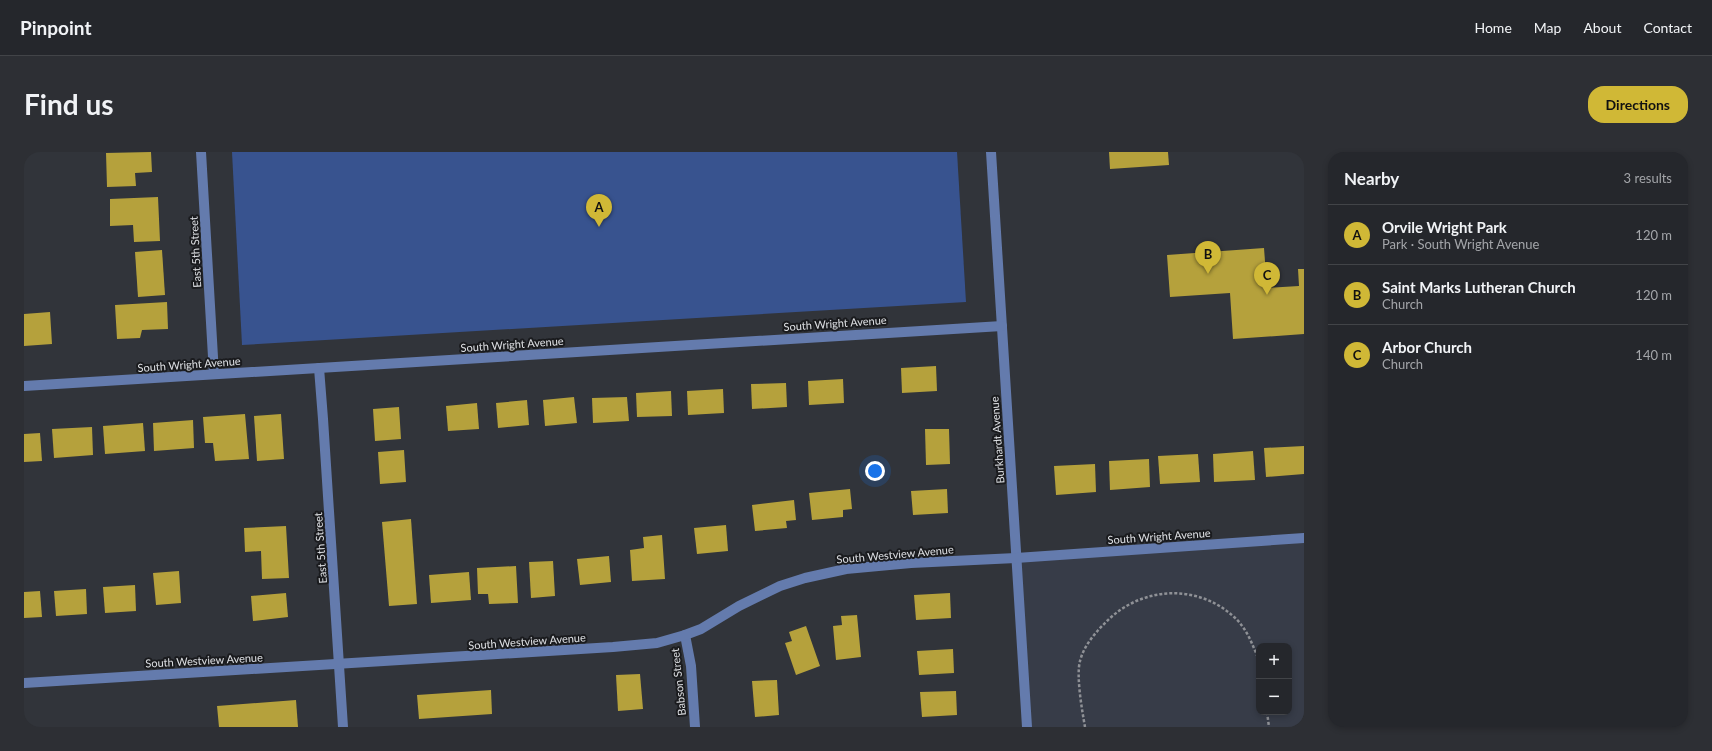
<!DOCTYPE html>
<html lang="en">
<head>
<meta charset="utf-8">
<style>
	:root { --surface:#25272c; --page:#2d2f34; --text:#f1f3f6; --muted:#a3a5a9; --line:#424448; --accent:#d0b836 }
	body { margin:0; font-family:Lato,sans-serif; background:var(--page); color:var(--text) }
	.controls { position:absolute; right:12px; bottom:12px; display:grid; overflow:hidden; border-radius:8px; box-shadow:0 2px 6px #0003 }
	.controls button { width:36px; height:36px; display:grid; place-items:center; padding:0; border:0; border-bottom:1px solid var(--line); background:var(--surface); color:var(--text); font:20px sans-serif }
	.you { position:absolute; left:851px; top:319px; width:14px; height:14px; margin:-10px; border:3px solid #fff; border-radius:50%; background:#1a73e8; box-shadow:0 0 0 6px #1a73e833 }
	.badge { display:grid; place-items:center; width:26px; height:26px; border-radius:50%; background:var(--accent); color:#111; font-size:13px; font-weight:700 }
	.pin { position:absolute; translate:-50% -33px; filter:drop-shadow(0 1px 2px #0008) }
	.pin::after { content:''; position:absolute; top:21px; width:14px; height:12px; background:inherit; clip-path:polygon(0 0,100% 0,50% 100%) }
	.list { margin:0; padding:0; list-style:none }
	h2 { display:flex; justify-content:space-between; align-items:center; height:52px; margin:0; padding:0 16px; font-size:17px }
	h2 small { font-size:13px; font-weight:400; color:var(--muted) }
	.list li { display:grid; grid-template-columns:26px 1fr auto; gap:12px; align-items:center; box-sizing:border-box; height:60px; padding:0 16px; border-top:1px solid var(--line) }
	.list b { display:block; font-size:15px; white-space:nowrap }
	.list p { margin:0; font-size:13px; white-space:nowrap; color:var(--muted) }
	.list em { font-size:13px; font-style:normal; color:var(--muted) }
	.map { position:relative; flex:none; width:1280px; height:575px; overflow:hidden; border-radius:16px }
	header { display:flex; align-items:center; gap:24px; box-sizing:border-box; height:56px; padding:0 20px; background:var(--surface); border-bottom:1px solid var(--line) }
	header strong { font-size:19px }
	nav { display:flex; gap:22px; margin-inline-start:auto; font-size:14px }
	.intro { display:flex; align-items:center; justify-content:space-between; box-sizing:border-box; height:96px; padding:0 24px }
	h1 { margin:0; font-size:28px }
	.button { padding:10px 18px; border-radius:16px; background:var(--accent); color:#111; font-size:14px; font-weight:700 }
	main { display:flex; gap:24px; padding:0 24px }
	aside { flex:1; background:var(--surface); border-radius:16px; box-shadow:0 2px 6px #0003 }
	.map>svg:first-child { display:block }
</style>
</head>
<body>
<header>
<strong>Pinpoint</strong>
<nav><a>Home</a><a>Map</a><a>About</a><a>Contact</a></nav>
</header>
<div class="intro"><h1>Find us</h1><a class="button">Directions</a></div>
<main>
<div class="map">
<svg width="1280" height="575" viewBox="0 0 1280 575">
	<rect width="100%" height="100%" fill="#31343a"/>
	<path fill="#373c48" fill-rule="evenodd" d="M1280,386v189h-277l-11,-169zM1235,494h30v66h-30z"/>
	<path fill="#38538f" d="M208,0h725l9,150 -724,43z"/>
	<g fill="#b5a13c">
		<path d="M127,0l1,20 -17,1 1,13 -29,1 -1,-34z"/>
		<path d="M1085,0h59l1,13 -59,4z"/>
		<path d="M134,45l2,44 -26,1 -1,-17 -23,1v-27z"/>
		<path d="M1240,96l3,40 32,-2 -1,-17h6v65l-71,5 -3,-46 -60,4 -3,-42z"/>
		<path d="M138,98l3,45 -27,2 -3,-45z"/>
		<path d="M143,150l1,27 -26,1 -2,8 -23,1 -2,-34z"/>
		<path d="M26,160l2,32 -28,2v-32z"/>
		<path d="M912,214l1,25 -35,2 -1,-25z"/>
		<path d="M819,227l1,24 -35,2 -1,-24z"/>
		<path d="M762,231l1,24 -35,2 -1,-25z"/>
		<path d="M699,237l1,24 -36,2 -1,-24z"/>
		<path d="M647,239l1,25 -35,1 -1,-24z"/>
		<path d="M550,245l3,26 -32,3 -2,-26z"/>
		<path d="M603,245l2,24 -36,2 -1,-25z"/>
		<path d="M503,248l2,25 -31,3 -2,-25z"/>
		<path d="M453,251l2,26 -31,2 -2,-25z"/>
		<path d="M375,255l2,32 -26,2 -2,-32z"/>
		<path d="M221,262l4,45 -34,2 -2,-18h-8l-2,-26z"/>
		<path d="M257,262l3,45 -27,2 -3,-45z"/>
		<path d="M169,268l1,28 -40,3 -1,-28z"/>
		<path d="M119,271l2,28 -40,3 -2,-28z"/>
		<path d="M68,275l1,28 -39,3 -2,-29z"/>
		<path d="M901,277h24l1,35 -24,1z"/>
		<path d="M16,281l2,28 -18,1v-28z"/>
		<path d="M1280,294v28l-38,3 -2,-29z"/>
		<path d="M380,298l2,32 -26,2 -2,-32z"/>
		<path d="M1229,299l2,29 -41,2 -1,-28z"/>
		<path d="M1174,302l2,28 -40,2 -2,-28z"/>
		<path d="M1125,307l1,28 -40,3 -1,-29z"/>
		<path d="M1071,312l1,28 -40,3 -2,-29z"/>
		<path d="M826,337l2,20 -9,1v7l-31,3 -3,-27z"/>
		<path d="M923,337l1,24 -35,2 -2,-24z"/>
		<path d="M770,348l2,20 -10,1 1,7 -32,3 -3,-26z"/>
		<path d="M387,367l6,85 -28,2 -7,-84z"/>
		<path d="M702,373l2,26 -31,3 -3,-26z"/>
		<path d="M262,374l3,52 -27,1 -1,-28 -16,1 -1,-24z"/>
		<path d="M638,383l3,44 -33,2 -2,-31 14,-2 -1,-11z"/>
		<path d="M585,404l2,26 -31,3 -3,-26z"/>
		<path d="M529,409l2,35 -24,2 -2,-36z"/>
		<path d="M492,414l2,37 -29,1 -1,-10h-10l-1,-26z"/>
		<path d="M155,419l2,32 -25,2 -3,-32z"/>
		<path d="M445,420l2,28 -40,3 -2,-28z"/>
		<path d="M111,433l1,26 -31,2 -2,-26z"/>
		<path d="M62,437l1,25 -31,2 -2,-25z"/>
		<path d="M16,439l2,26 -18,1v-26z"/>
		<path d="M262,441l2,24 -35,4 -2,-25z"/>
		<path d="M926,441l1,25 -35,2 -2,-25z"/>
		<path d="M833,463l4,42 -25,3 -3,-34 9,-1 -1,-9z"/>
		<path d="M782,474l14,40 -24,9 -11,-32 7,-2 -3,-9z"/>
		<path d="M929,497l1,24 -35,2 -2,-24z"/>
		<path d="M616,522l3,35 -25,2 -2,-36z"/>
		<path d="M753,528l2,35 -24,2 -3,-36z"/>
		<path d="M467,538l1,24 -73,5 -2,-24z"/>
		<path d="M932,539l1,24 -35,2 -2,-25z"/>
		<path d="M272,548l2,27h-79l-2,-21z"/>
	</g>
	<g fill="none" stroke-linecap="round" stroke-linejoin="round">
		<g stroke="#8f9196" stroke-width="2.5" stroke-dasharray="3 2" stroke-linecap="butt">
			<path d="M1243,560l2,15"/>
			<path d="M1061,575c-3,-17 -9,-51 -5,-66 4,-16 16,-29 27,-40 34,-34 89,-38 126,-5 14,12 19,28 26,44"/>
		</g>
		<g stroke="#647bad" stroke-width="10">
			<path d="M177,0l13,222"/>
			<path d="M967,0l36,575"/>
			<path d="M295,216l4,51 20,308"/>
			<path d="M0,234l978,-60"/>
			<path d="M661,483l6,31 4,61"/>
			<path d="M0,531l589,-36 44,-4 28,-8 16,-6 38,-23 41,-20 25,-8 41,-9 65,-6 105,-5 288,-20"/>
		</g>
	</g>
	<g text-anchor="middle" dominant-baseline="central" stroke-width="4" stroke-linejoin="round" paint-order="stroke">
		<g font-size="11" fill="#dee0e4" stroke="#1a1b1e">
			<text transform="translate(171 100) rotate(-93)">East 5th Street</text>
			<text transform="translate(811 171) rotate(-4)">South Wright Avenue</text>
			<text transform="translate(488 192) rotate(-4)">South Wright Avenue</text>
			<text transform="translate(165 212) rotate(-4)">South Wright Avenue</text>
			<text transform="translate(973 288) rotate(-94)">Burkhardt Avenue</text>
			<text transform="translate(1135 384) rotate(-4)">South Wright Avenue</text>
			<text transform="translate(296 396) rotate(-94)">East 5th Street</text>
			<text transform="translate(871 402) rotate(-5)">South Westview Avenue</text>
			<text transform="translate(503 489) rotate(-4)">South Westview Avenue</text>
			<text transform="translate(180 508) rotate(-3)">South Westview Avenue</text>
			<text transform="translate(654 530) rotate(-96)">Babson Street</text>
		</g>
	</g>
</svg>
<div class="controls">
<button>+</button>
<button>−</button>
</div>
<div class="you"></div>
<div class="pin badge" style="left:575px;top:75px">A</div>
<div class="pin badge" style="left:1184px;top:122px">B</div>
<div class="pin badge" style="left:1243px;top:143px">C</div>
</div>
<aside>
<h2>Nearby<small>3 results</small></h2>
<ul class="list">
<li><span class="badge">A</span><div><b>Orvile Wright Park</b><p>Park · South Wright Avenue</p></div><em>120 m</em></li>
<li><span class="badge">B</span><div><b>Saint Marks Lutheran Church</b><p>Church</p></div><em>120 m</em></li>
<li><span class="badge">C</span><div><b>Arbor Church</b><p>Church</p></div><em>140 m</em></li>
</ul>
</aside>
</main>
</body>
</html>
